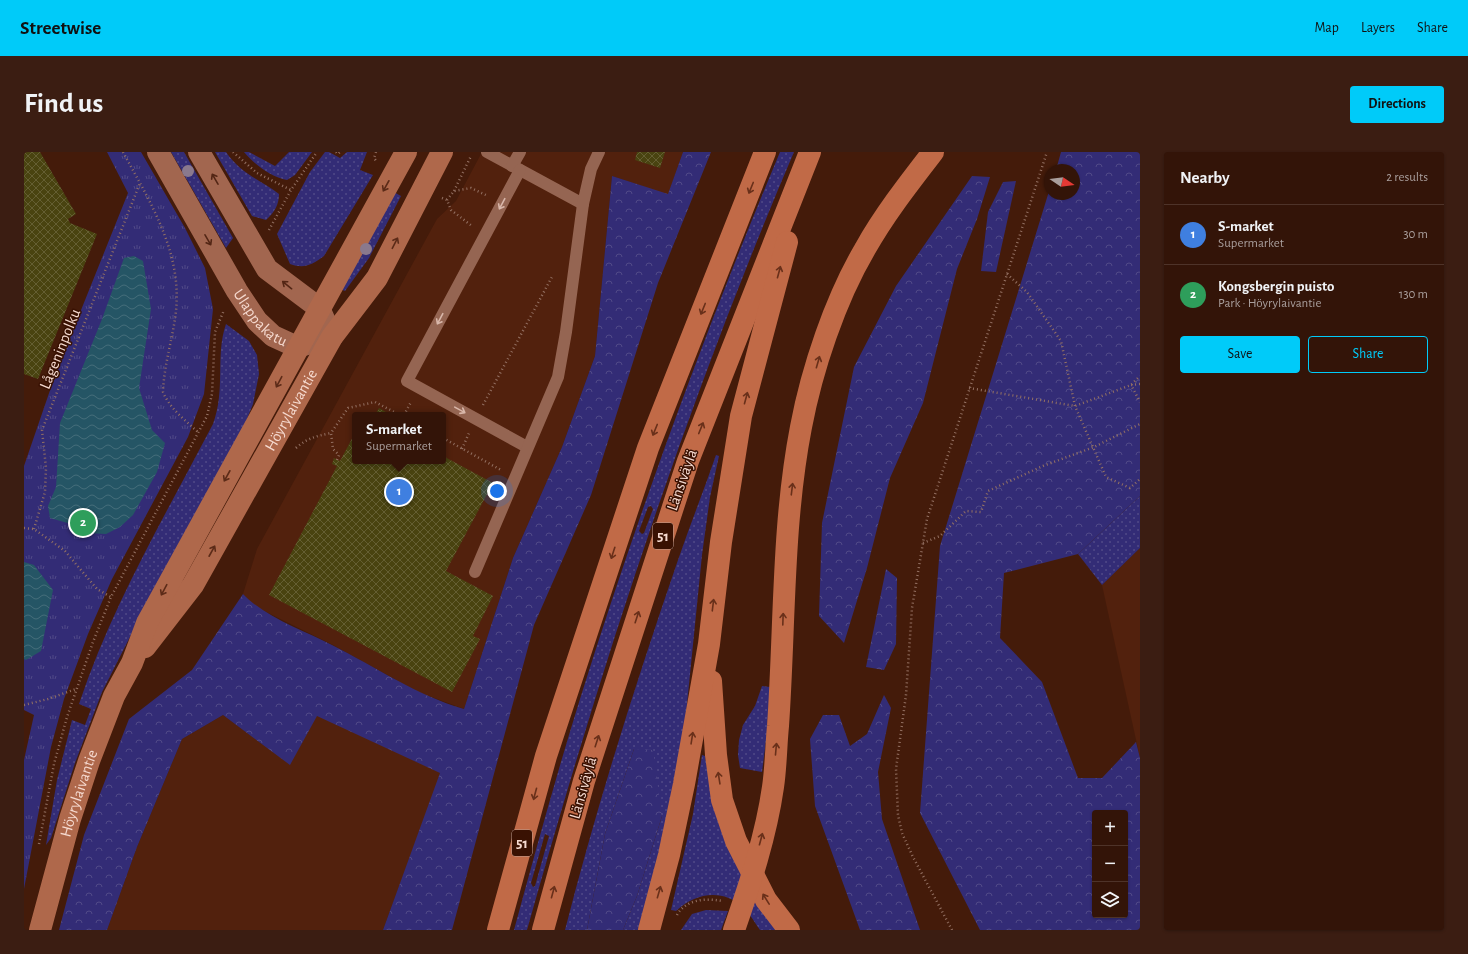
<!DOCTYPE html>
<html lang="en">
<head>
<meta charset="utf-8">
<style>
	:root { --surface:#331408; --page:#3b1d12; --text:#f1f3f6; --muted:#a99e9c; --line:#4e3329; --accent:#00cbf9 }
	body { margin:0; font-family:"Alegreya Sans",sans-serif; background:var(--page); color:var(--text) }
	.controls { position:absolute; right:12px; bottom:12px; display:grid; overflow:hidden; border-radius:4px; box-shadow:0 1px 3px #0004 }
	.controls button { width:36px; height:36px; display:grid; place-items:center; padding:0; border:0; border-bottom:1px solid var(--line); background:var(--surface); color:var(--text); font:20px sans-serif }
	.compass { position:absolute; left:1020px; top:12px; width:36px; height:36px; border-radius:50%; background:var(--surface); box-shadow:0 1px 3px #0004; rotate:103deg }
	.you { position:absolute; left:473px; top:339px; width:14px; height:14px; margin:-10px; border:3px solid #fff; border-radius:50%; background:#1a73e8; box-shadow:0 0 0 6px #1a73e833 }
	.badge { display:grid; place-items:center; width:26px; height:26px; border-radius:50%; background:var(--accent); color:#fff; font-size:13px; font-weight:700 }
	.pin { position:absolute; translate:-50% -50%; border:2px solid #fff; box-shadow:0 1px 4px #0006 }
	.popup { position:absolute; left:328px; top:260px; width:94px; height:52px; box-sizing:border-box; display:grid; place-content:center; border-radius:4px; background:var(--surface); filter:drop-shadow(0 1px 3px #0005); font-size:13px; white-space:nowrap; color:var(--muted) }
	.popup b { font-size:15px; color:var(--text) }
	.popup::after { content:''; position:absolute; left:50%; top:100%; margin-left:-8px; border:8px solid transparent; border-top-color:var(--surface) }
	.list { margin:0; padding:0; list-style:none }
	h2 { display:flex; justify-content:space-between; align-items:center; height:52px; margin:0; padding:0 16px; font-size:17px }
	h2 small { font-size:13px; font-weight:400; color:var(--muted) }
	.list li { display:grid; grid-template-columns:26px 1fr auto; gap:12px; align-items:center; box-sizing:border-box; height:60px; padding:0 16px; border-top:1px solid var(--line) }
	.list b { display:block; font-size:15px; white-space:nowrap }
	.list p { margin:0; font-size:13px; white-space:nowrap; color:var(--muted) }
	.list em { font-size:13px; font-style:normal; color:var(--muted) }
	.actions { display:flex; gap:8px; padding:12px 16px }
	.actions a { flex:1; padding:9px 0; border:1px solid var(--accent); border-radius:4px; text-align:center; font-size:14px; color:var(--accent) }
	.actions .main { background:var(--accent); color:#111 }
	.icon { flex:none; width:22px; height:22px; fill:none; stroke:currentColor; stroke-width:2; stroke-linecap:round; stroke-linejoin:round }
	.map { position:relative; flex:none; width:1116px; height:778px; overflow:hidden; border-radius:4px }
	header { display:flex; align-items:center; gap:24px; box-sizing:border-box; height:56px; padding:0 20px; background:var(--accent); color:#111 }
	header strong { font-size:19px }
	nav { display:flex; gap:22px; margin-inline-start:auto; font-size:14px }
	.intro { display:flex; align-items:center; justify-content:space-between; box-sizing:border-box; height:96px; padding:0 24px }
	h1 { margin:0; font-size:28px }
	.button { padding:10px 18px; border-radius:4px; background:var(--accent); color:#111; font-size:14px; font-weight:700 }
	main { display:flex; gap:24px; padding:0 24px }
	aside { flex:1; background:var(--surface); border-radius:4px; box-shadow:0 1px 3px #0004 }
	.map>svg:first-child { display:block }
</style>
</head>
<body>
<header>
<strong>Streetwise</strong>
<nav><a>Map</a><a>Layers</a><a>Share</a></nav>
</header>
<div class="intro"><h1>Find us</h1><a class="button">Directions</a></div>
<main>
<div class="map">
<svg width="1116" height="778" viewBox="0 0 1116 778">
	<defs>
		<pattern id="grass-dots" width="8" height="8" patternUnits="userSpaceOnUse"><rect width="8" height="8" fill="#332c76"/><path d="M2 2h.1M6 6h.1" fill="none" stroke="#514a88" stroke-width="1.8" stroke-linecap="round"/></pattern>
		<pattern id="forest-crowns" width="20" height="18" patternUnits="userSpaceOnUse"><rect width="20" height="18" fill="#332c76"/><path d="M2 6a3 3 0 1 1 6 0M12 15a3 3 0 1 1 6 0" fill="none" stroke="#514a88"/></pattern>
		<pattern id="park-tufts" width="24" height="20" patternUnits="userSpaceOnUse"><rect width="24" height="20" fill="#332c76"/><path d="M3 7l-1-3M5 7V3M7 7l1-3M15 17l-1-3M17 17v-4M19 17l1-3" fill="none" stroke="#514a88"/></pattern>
		<pattern id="water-waves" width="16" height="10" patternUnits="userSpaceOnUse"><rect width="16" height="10" fill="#255565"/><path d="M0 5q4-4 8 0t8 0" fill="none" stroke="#456d7a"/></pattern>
		<pattern id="building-cross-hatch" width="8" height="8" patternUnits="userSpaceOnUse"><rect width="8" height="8" fill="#494310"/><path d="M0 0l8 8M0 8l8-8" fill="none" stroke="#645e32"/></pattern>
	</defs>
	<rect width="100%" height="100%" fill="#441b0a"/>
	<g fill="#52210d" fill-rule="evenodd">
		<path d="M458,0h201l-15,43 -56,-19 -17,180 -33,91 -49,111 -49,151 -46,-17 -85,-47 -79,-39 -11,-12 14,-45 180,-330 19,-18zM331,263h88v46h-88z"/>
		<path d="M1116,396v210l-38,-173z"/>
		<path d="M199,563l67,49 27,-49 124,58 -58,157h-276l30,-83 45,-108z"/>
	</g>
	<g fill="url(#grass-dots)" fill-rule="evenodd">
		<path d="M147,0h13l49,86 -7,10z"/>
		<path d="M191,0h11c15,22 33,27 53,42 0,11 -5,19 -13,26l-14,-4z"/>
		<path d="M220,0h5l26,14 14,-14h23l-17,23 -8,5c-16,-3 -33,-16 -43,-28z"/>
		<path d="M301,0h4l11,6 7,-6h20l-7,18 13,5 -49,81c-12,9 -20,13 -34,8l-13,-30 33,-62z"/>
		<path d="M756,0h14c-108,253 -193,514 -267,778h-13c21,-77 42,-154 66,-231 58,-185 125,-368 200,-547zM627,354l2,3 -9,24 -2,1 -3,-3 9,-24zM521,682l4,2 -14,50 -2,1 -2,-4z"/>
		<path d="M368,39l9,5 -32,62 -24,33 -7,-3z"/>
		<path d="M202,172l23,17 8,14 2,19 -6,30 -15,37 -105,190 -31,61 -27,71 -24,75 -5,7 11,-65 15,-60 13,5 6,-16 -12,-5c33,-99 86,-188 134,-280 13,-35 2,-68 13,-100z"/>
		<path d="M692,303l3,1 -9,41 -8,58 -17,169 -17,96 -26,99 -4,11h-15l14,-34 25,-80 -28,-67 -29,85 -18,96h-22c32,-125 71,-248 113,-370 12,-35 26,-70 38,-105z"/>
		<path d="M1116,344v52l-38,37 -24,-31z"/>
		<path d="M738,534l8,1 -3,46 -5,39 -22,-4 -2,-13 1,-15 4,-15 12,-19z"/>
		<path d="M678,603l3,1 8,45 65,129h-18c-5,-7 -10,-16 -17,-23 -21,-19 -48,-14 -67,4l-5,-1 22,-96z"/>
		<path d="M682,758l22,1 -7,19h-40l11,-16z"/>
	</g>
	<g fill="url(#forest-crowns)" fill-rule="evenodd">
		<path d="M659,0h28l-53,131 -67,212 -57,130 -82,305h-69l57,-157 -123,-57 -27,49 -67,-50 -41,24 -45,108 -30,83h-48l25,-95 45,-116 63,-49 51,-76c23,24 60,36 89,51 44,22 84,50 132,64l49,-151 49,-111 33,-91 17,-180 56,18z"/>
		<path d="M1037,0h79v344l-62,58 -74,19 -4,65 42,44 36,96h24l34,-36 4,16v172h-160l-60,-117 20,-267 110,-358v6h24v-24h-18zM1071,661h30v102h-30z"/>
		<path d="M948,24l18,1 -13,42 -20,50 -34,134 -33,75 -23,90 -23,75 -25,-27 3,-93 32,-156 42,-81z"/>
		<path d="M992,29l-20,91 -15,-1 7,-59 15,-30z"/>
		<path d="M862,417l11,9 -1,66 -12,26 -18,-3z"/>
		<path d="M860,543l7,13 -13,64 4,47 38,111h-60l-45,-124 -5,-67 13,-24h16l11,31 17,-12z"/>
		<path d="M610,597l19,1 9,66 -25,80 -14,34h-36l18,-96z"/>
	</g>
	<path fill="url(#park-tufts)" d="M83,0h34l44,76 20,40 8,41 -9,85 -16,43 -76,142 -24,55 -24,65 -13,48 -27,142v-129l10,-45 -10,-5v-244l33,-96 71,-177z"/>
	<g fill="url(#water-waves)">
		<path d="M110,104l9,5 8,48 -12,79 13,42 13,13 -8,29 -24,43 -13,12 -14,7 -20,-1 -15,-9 -21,-6 -2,-12 8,-19 4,-64 42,-104 22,-61z"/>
		<path d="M0,410l10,3 19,25 -12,61 -15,9 -2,-1z"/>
	</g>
	<g fill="url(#building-cross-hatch)">
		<path d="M0,0h16l36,62 -8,5 2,4 27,11 -59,145 -14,-5z"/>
		<path d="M613,0h28l-5,16 -25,-8z"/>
		<path d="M355,256l12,7h-16z"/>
		<path d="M331,281v28h88v-5l50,27 -47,88 47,25 -20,40 7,3 -28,53 -183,-97 68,-129 -5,-2 2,-6 6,3z"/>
	</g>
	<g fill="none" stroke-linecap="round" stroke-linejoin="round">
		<g stroke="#947163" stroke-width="2.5" stroke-dasharray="1 3" stroke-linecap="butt">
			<path d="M99,0c27,50 59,100 53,159 -3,27 -12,53 -13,81 7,17 23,29 36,41"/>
			<path d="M209,0l24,21 34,17"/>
			<path d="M312,0l2,2 2,-2"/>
			<path d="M352,0l-2,6 3,4"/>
			<path d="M430,39l17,-35"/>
			<path d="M418,46l5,2 4,10 21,16"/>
			<path d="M423,48l7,-9 17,-3 17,8"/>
			<path d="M245,78l22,-40 26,-38"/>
			<path d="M983,122l20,18 34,49 14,65 31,71 24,11 10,-9"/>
			<path d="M1116,232l-9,1 9,17"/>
			<path d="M945,236l106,18 56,-21 9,-9"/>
			<path d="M459,253l70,-130"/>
			<path d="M380,263l7,-13"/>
			<path d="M419,286l58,32"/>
			<path d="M272,296c11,-10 21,-12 35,-15"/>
			<path d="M438,297l7,-16"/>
			<path d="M313,308l2,-5 -6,-6 -2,-16 17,-25 27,-6 25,13"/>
			<path d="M0,376l10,1 31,22 32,38 14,8"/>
			<path d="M10,377l11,-37 1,-24 -4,-38 98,-247"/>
			<path d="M899,391l17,-7 26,-25 15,1 7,-21 55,-25 51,-19 46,-23"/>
			<path d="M0,553l24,-6 28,-10"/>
			<path d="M15,692l15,-80 13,-47 26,-75 18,-45 96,-181 5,-22 3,-62 9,-22"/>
			<path d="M653,763c9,-16 29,-17 45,-14"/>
			<path d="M928,778l-39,-73 -11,-24 -4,-18 -2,-46 10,-74 6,-87 15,-89 120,-367"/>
		</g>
		<g stroke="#956552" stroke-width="12">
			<path d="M463,0l96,52"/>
			<path d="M488,14l8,-14"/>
			<path d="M496,18l-113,211 120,66"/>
			<path d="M451,420l83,-195 8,-45 17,-128 8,-35 8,-17"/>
		</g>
		<path stroke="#a2664f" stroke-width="22" id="s1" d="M134,0l79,139 20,30 16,15 24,11 35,-10 -13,-29 -52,-39 -68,-117"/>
		<g stroke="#af684b" stroke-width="22">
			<path id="s2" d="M121,495l48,-62 139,-248 45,-59 65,-126"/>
			<path id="s3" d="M16,778l30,-111 19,-58 25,-65 18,-33 15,-40 259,-471"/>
		</g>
		<g stroke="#c16a47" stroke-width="22">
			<path d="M687,529l5,74 6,45 14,41 30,59 23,30"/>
			<path d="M474,778l48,-174 102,-308 117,-296"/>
			<path d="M519,778l41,-149 104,-320 122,-309"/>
			<path d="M625,778l20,-75 15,-71 25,-140 12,-102 20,-126 46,-174"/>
			<path d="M710,778c16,-46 32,-94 39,-143 3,-20 3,-41 5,-61 7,-100 4,-201 23,-299 11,-58 34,-127 64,-178 19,-34 44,-66 68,-97"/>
		</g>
	</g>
	<g fill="#8a798d">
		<circle cx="164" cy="19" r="6"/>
		<circle cx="342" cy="97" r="6"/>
	</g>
	<defs><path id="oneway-shaft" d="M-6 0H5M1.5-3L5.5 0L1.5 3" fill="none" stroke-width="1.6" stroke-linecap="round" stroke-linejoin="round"/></defs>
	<g stroke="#532615">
		<use href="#oneway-shaft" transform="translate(191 27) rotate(-120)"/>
		<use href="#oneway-shaft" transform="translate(184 88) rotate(60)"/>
		<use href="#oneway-shaft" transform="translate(263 133) rotate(-141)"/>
	</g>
	<g stroke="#5c2b18">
		<use href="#oneway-shaft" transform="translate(362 34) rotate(119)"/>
		<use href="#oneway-shaft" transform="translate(371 91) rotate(-63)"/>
		<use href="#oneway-shaft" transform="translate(255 230) rotate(118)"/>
		<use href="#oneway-shaft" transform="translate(203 324) rotate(119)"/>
		<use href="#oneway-shaft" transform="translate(188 399) rotate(-61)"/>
		<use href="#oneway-shaft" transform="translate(140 438) rotate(118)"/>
	</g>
	<g stroke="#69301a">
		<use href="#oneway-shaft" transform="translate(727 36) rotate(112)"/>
		<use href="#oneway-shaft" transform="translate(755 120) rotate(-75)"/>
		<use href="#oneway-shaft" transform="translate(679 157) rotate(112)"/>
		<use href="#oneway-shaft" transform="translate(794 210) rotate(-74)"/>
		<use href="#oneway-shaft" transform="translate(722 246) rotate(-75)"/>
		<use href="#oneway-shaft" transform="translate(677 276) rotate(-68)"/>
		<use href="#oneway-shaft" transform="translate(631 278) rotate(112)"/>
		<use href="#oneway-shaft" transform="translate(768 337) rotate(-83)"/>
		<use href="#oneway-shaft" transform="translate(589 401) rotate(108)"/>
		<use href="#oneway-shaft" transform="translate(689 453) rotate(-83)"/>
		<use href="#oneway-shaft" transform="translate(613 465) rotate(-72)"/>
		<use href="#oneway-shaft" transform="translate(759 467) rotate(-88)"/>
		<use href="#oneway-shaft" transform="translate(668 586) rotate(-81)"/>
		<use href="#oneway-shaft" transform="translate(573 589) rotate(-72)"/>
		<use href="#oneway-shaft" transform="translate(752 597) rotate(-85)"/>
		<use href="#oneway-shaft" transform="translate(695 626) rotate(-99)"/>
		<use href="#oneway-shaft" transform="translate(511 642) rotate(105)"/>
		<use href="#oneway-shaft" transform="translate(737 687) rotate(-75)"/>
		<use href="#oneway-shaft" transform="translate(529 740) rotate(-75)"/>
		<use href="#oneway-shaft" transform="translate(635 740) rotate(-74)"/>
		<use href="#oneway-shaft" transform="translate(742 747) rotate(-122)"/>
	</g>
	<g stroke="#d9b7aa">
		<use href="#oneway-shaft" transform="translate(478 52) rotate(118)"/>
		<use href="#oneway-shaft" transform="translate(416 167) rotate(118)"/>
		<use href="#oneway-shaft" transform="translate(436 258) rotate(29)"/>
	</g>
	<g text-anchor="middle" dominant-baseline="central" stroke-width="3" stroke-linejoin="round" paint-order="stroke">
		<g fill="#391102" stroke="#bd9e92" stroke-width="1">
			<rect x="629" y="371" width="20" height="26" rx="3"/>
			<rect x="488" y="678" width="20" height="26" rx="3"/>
		</g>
		<g font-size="15" font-weight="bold" fill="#f6dad0">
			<text x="639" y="384">51</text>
			<text x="498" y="691">51</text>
		</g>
		<g font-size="16" fill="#f6dad0" stroke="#391102">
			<text stroke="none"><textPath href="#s1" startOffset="196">Ulappakatu</textPath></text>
			<text transform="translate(36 197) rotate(-68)">Lågeninpolku</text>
			<text stroke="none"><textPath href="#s2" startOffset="279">Höyrylaivantie</textPath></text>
			<text transform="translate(658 328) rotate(-71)">Länsiväylä</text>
			<text transform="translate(559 636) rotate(-74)">Länsiväylä</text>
			<text stroke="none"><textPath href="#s3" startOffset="142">Höyrylaivantie</textPath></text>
		</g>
	</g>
</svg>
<div class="controls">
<button>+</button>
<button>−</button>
<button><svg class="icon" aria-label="layers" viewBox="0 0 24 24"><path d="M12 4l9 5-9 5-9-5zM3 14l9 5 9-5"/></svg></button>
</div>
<svg class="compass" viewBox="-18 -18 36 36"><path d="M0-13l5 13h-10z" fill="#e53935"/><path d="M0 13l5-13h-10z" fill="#a99e9c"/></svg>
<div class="you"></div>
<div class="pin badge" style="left:375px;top:340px;background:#3f7fe0">1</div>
<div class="popup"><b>S-market</b>Supermarket</div>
<div class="pin badge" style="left:59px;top:371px;background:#2e9e5b">2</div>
</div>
<aside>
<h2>Nearby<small>2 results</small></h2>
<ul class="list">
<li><span class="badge" style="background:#3f7fe0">1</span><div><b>S-market</b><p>Supermarket</p></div><em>30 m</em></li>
<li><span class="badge" style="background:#2e9e5b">2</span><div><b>Kongsbergin puisto</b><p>Park · Höyrylaivantie</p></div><em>130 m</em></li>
</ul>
<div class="actions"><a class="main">Save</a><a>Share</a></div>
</aside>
</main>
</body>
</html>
